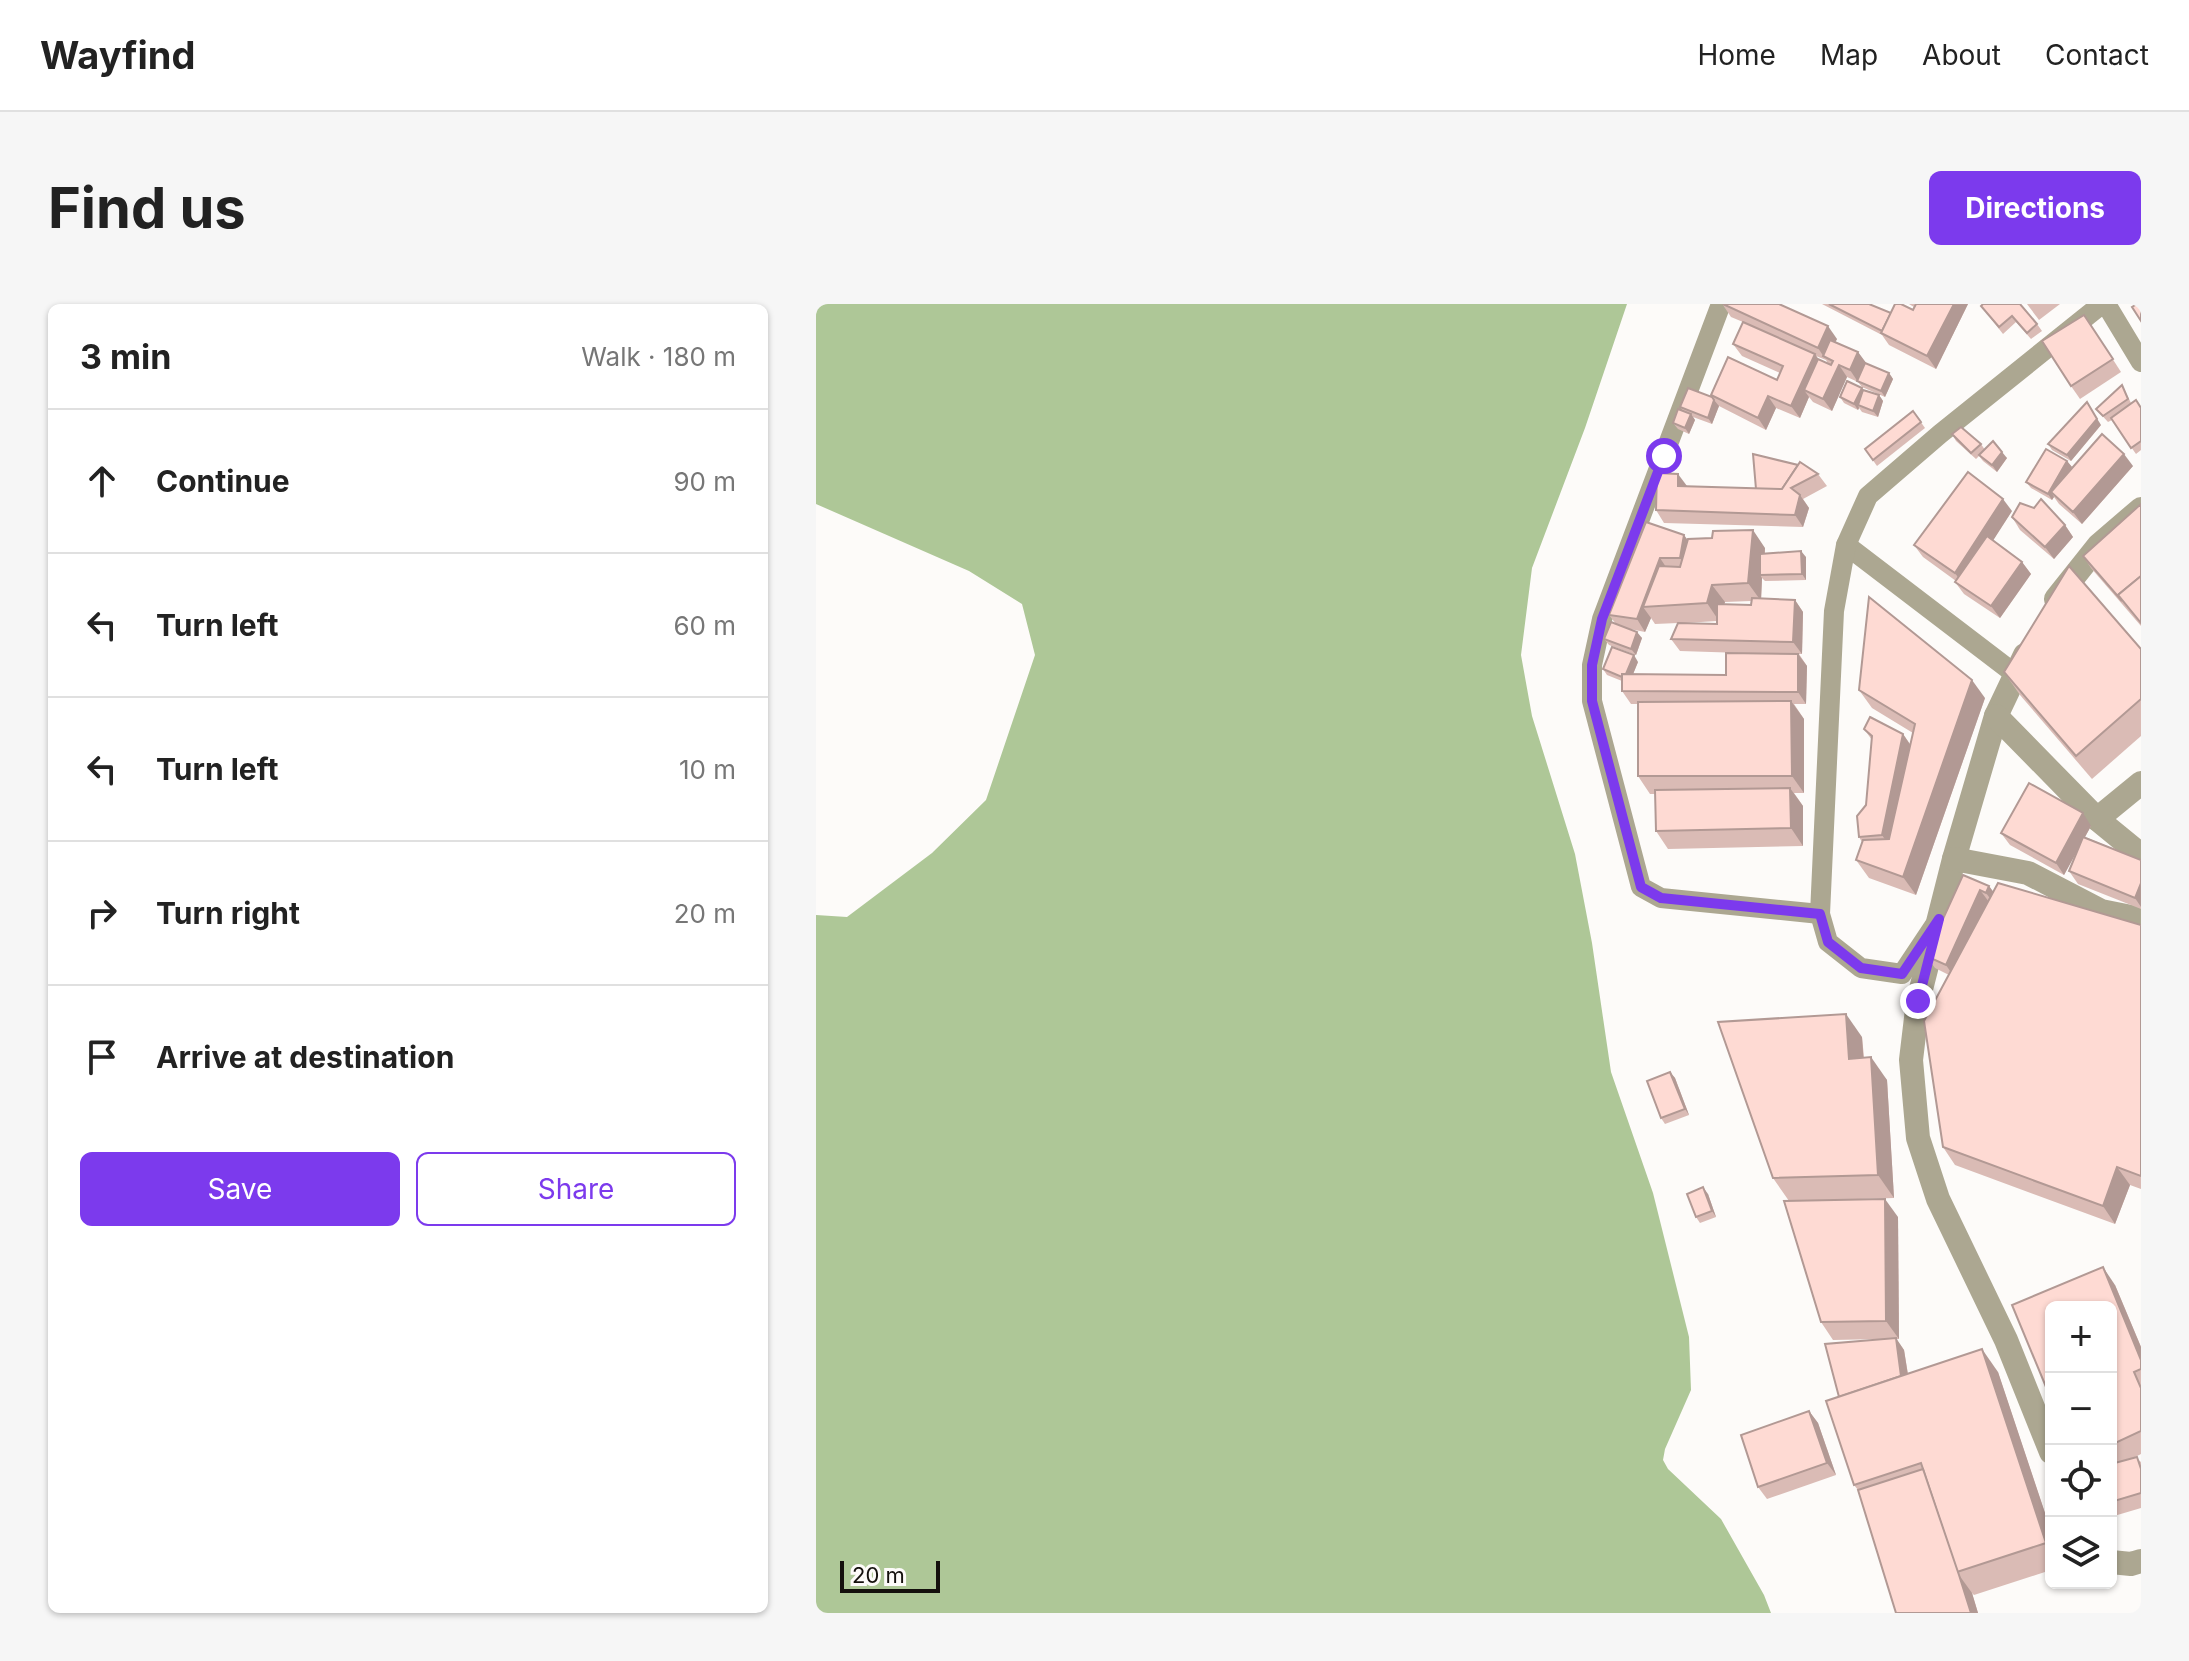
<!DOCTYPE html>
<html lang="en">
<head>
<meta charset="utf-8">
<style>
	:root { --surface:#fff; --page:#f6f6f6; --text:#222; --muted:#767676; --line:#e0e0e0; --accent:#7c3aed }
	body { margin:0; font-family:Inter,sans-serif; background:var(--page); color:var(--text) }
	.controls { position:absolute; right:24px; bottom:24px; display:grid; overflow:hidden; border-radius:12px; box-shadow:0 2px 6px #0004 }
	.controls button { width:72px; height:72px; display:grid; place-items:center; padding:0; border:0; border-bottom:2px solid var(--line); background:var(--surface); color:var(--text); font:40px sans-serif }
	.scale { position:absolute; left:24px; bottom:20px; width:100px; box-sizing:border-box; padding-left:8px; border:4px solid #14100d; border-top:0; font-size:22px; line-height:28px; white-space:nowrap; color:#14100d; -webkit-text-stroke:6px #fdfbf9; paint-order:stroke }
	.stop { position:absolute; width:24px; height:24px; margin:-18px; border:6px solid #7c3aed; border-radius:50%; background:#fff }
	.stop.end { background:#7c3aed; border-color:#fff; box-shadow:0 2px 8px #0008 }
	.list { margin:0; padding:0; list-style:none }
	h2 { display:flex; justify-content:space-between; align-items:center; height:104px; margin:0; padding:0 32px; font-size:34px }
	h2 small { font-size:26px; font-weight:400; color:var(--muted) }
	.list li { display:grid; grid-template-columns:52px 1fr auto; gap:24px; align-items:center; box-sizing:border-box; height:144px; padding:0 32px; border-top:2px solid var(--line) }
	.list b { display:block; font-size:30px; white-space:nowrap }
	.list em { font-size:26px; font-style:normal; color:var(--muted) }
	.actions { display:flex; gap:16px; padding:24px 32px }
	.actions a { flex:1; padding:18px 0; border:2px solid var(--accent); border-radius:12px; text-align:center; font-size:28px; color:var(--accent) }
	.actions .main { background:var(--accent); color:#fff }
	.icon { flex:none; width:44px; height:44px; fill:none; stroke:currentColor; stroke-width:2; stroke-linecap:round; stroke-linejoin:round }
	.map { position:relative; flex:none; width:1325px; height:1309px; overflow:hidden; border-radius:12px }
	header { display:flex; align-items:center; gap:48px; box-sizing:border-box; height:112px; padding:0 40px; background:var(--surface); border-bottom:2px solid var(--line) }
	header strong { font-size:38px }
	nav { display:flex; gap:44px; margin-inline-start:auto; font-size:28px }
	.intro { display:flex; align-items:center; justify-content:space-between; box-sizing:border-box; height:192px; padding:0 48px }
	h1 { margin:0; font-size:56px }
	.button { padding:20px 36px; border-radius:12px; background:var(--accent); color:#fff; font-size:28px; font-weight:700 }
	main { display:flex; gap:48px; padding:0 48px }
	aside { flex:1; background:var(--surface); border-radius:12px; box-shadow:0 2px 6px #0004 }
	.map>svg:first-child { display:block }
</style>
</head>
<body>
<header>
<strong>Wayfind</strong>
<nav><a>Home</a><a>Map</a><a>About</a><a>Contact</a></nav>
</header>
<div class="intro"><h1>Find us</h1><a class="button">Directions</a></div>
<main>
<aside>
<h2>3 min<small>Walk · 180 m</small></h2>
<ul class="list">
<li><svg class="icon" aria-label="ahead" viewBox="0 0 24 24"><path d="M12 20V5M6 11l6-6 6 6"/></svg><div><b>Continue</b></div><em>90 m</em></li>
<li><svg class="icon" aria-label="left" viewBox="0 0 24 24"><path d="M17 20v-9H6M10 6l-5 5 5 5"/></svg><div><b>Turn left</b></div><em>60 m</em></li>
<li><svg class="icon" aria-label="left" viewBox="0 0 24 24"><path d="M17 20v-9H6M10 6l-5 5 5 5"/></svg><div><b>Turn left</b></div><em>10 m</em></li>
<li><svg class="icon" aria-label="right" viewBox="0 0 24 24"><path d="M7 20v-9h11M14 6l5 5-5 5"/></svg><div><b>Turn right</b></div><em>20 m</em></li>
<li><svg class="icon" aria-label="arrive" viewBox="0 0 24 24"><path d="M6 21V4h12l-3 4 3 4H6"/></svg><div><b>Arrive at destination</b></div></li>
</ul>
<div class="actions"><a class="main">Save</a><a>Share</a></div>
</aside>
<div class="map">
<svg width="1325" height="1309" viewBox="0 0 1325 1309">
	<rect width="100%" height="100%" fill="#fdfbf9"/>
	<path fill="#aec797" d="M0,0h811l-42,124 -53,140 -11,87 11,61 43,138 17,89 19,129 42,121 36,144 2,53 -26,59 -2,11 5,9 53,50 43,76 7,18h-955v-698l31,2 85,-64 54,-53 49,-145 -13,-51 -53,-33 -153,-67z"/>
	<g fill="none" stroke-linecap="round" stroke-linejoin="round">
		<g stroke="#aca791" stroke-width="20">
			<path d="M905,0l-119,315 -10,46v36l49,186 20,11 159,16"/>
			<path d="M1290,0l35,58"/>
			<path d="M1030,241l169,129"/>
			<path d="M1118,622l-32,48 -41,-6 -33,-26 -8,-28 14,-303 12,-66 22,-49 72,-62 162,-130"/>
		</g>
		<g stroke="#aca791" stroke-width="24">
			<path d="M1240,295l43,-54 42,-36"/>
			<path d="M1209,351l-29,61 -42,143 -36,142 -7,59 7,78 20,61 68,141 45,112"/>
			<path d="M1180,412l101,103 44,36"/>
			<path d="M1281,515l44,-36"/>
			<path d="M1138,555l74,14 73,38 40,8"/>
			<path d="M1295,1258l20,2 10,-3"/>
		</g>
	</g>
	<g fill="#dabbb5" fill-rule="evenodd">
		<path d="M1006,0h47l22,9 22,-3 1,-3 -5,-3h59l-32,65 -47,-24 -7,-10z"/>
		<path d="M1211,0h33l-21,16z"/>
		<path d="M907,1l114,34 -2,3 23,10 8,12 23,9 4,6 -8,18 -23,-10 -4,-5 -11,-5 -15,34 -19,-9 -4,-5 -9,21 -24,-10 -10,22 -47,-24 -7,18 -19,-7 2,3 -6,14 -11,-5 -5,-6 10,-12 -3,-4 32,-10 -1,-2 66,-15 3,-7 -38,-17 -9,-12 10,-22 -12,-5zM1000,52l10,4 2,4 -9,-4z"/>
		<path d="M1165,2l56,18 5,7 -11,8 -15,-17 -13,12z"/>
		<path d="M1276,23l29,45 -41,27 -9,-13z"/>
		<path d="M1306,81l9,18 10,5v42l-5,4 -24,-34 -4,2 -12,-13z"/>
		<path d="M1048,86l15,5 4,6 -5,16 -16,-5 -3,-4 -1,2 -14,-7 -4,-6z"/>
		<path d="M1097,107l12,17 -48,38 -12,-17z"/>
		<path d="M1285,121l-30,36 -19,-11 -4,-6z"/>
		<path d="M1136,130l29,10 4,6 22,8 -10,14 -14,-11 -4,-5 -3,3 -20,-18z"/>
		<path d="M1251,157l5,6 -2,3 63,-4 -51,58 -23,-20 -5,-7 -2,3 -21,-12 -5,-6z"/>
		<path d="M1002,170l9,12 -24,13 6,9 -6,19 -139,-4 -8,-13 31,-24 69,3z"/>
		<path d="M1325,200v122l-50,-58 -8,-12z"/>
		<path d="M1196,207l-19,29 29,22 9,12 -31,44 -36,-24 -9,-12 1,-1 -33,-24 -9,-12z"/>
		<path d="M1196,213l53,8 8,12 -19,22 -34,-29z"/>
		<path d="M830,218l41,17 78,9v6l41,3v23l-41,1 -3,-3 -1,21 34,1 8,12 -1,42h-3l8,12 -1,38h-12l10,15v74h-10l9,13v40l-135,3 -12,-18 -1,-37h-5l-12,-18v-72h-7l-9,-13v-10l-15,-6 -4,-6 35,-7 -5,12 93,1 47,-21 -93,-3 -9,-12 7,-16 -23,1 -4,-6 -6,14 -15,-3 12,9 -6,17 -27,-10 -5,-6 12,-15 -7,-9zM935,297v4l-27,-1 1,-2zM901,317v3l-32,-1z"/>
		<path d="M1325,345v87l-49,43 -72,-84 -16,-23z"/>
		<path d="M1043,386l126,8 -69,197 -47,-17 -13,-18 6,-18 -3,-5 7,-32 6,-65 -8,-11 39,5 7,10 3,-11 -41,-25z"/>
		<path d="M1275,522l-6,11 56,23v49l-63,-25 -9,-13 9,-22 -14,26 -54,-30 -9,-12z"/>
		<path d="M1147,571l26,11 4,6 148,33v264l-11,-4 -15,39 -160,-59 -12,-18 6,-172 -14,-7 -9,-12z"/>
		<path d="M1046,733l2,20 23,23 7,118 -68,2 72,17 1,122h-3l8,11 4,24 90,-2 53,159v39l-77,25 -2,-2 6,20h-82l-38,-123 -4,-5 -15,-88 43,-58 -49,1 -12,-18 -32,-121 -16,-23z"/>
		<path d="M854,768l5,6 14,37 -24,9 -4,-6z"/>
		<path d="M892,890l8,23 -16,6 -4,-6z"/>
		<path d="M1299,981l26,62v107l-6,3 6,5v46l-27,8 -3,-5v-204z"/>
		<path d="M993,1107l9,12 18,52 -69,24 -9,-12z"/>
	</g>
	<g fill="#b29994">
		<path d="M1138,0h14l-32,65 -9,-13z"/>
		<path d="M1012,22l9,13 -10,19 -3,-1 -6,-9z"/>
		<path d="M1042,48l9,12 -9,18 -8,-12z"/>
		<path d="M999,50l8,12 -19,24 5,7 -9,21 -9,-12z"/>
		<path d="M1023,61l8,12 -15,34 -9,-12z"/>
		<path d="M1073,69l4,6 -8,18 -4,-6z"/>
		<path d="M1046,84l4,6 -8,11 1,3 -1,2 -4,-6z"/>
		<path d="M1063,91l4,6 -5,16 -5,-6z"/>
		<path d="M952,92l8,12 -10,22 -8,-12z"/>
		<path d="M898,96l5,6 -7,18 -4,-6z"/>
		<path d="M1271,98l14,23 -30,36 -4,-6z"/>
		<path d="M875,110l4,6 -6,14 -4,-6z"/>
		<path d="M1186,148l5,6 -10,14 -5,-7z"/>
		<path d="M1308,150l9,12 -51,58 -9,-12z"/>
		<path d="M1251,157l5,6 -17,29 -4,-4 3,5 -2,3 -4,-6z"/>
		<path d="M862,170l9,12h-9z"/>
		<path d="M984,191l9,13 -6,19 -8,-12z"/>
		<path d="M1187,195l9,12 -48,75 -9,-13z"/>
		<path d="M1249,221l8,12 -19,22 -9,-12z"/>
		<path d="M937,226l12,18 -2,27h-3l2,3 -1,23 -13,-18z"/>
		<path d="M868,231l9,12 -4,23 -9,-12z"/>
		<path d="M985,247l5,6v23l-4,-6z"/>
		<path d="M844,254l8,12 -25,37 8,11 -6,14 -8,-13z"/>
		<path d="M1206,258l9,12 -31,44 -9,-12z"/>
		<path d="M896,281l13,17 -6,19 -12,-18z"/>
		<path d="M979,296l8,12 -1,42 -9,-12z"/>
		<path d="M821,328l5,6 -6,17 -5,-6z"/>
		<path d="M982,350l9,12 -1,38 -8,-12z"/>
		<path d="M818,351l4,7 -9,22 -4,-6z"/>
		<path d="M1156,376l13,18 -69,197 -13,-18z"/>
		<path d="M975,397l13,18v74l-12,-17z"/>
		<path d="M1087,430l8,12 -21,101 -8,-12z"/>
		<path d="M974,484l13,18v40l-12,-18z"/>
		<path d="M1267,509l8,13 -27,49 -8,-12z"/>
		<path d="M1325,579v24l-6,-9z"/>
		<path d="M1173,582l9,12 -3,7 -9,-12z"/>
		<path d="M1164,586l9,12 -35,75 -8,-12z"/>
		<path d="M1030,710l16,23 3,45 -16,-23z"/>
		<path d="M1055,753l16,23 7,118 -16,-23z"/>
		<path d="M854,768l5,6 14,37 -4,-6z"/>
		<path d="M1301,863l13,18 -15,39 -12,-18z"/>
		<path d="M887,883l5,7 8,23 -4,-6z"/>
		<path d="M1069,895l13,18 1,122 -13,-18z"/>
		<path d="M1287,963l12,18 26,62v13z"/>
		<path d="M1080,1034l8,12 8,51 -9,-13z"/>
		<path d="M1166,1045l16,23 53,159v18l-5,-6z"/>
		<path d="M993,1107l9,12 18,52 -9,-12z"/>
		<path d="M1143,1271l13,18 6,20h-7z"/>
	</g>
	<g fill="#fedad3" stroke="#b29994" stroke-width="2">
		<path d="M907,0h56l49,22 -10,22z"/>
		<path d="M1013,0h40l22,9 -9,18z"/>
		<path d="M1079,0h6l12,6 3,-6h38l-27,52 -46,-23z"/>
		<path d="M1167,0h37l17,20 -10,9 -15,-17 -13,11 -18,-21z"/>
		<path d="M1321,0h4v17l-9,-14z"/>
		<path d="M1268,11l29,44 -42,27 -29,-45z"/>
		<path d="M927,18l72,32 -24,52 -23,-10 -10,22 -47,-23 17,-38 49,23 6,-14 -50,-22z"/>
		<path d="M1014,36l28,12 -8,18 -11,-5 -16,34 -19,-9 14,-31 13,6 2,-4 -10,-5z"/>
		<path d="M1049,59l24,10 -8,18 -24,-10z"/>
		<path d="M1031,77l15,7 -8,16 -14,-7z"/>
		<path d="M1306,81l6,14 -25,17 -7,-7z"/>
		<path d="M872,84l24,9 2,3 -6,18 -28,-11z"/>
		<path d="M1047,86l16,5 -6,16 -15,-6z"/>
		<path d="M1320,96l5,8v33l-10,7 -20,-30z"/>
		<path d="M1271,98l10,17 -30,36 -19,-11z"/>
		<path d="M862,105l13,5 -6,14 -12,-5z"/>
		<path d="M1097,107l8,11 -48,38 -8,-11z"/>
		<path d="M1145,123l20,17 -10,9 -19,-19z"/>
		<path d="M1286,130l22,20 -51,58 -22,-20z"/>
		<path d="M1177,137l9,11 -10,13 -13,-10z"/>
		<path d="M1230,145l21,12 -19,33 -22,-12z"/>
		<path d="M937,150l45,11 -16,24h-26z"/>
		<path d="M984,158l18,12 -27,14 9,7 -5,20 -139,-5 1,-37 21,1v12l104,3z"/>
		<path d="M1152,168l35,27 -48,74 -41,-28z"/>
		<path d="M1225,195l24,26 -20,22 -33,-30 8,-14 14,5z"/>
		<path d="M1325,200v72l-23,19 4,6 -39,-45z"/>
		<path d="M830,218l38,13 -4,23h-20l-23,61 -28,-4z"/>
		<path d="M937,226l-5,53 -36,2 -5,18 -64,4 16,-41 21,1 8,-28 24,-1 1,-7z"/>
		<path d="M1171,232l35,26 -31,44 -36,-24z"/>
		<path d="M985,247l1,23 -42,1v-21z"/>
		<path d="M1253,262l72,83v50l-65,57 -72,-84z"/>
		<path d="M1325,272v47l-23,-28z"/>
		<path d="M1053,293l103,83 -69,197 -47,-17 7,-20 26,-1 26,-115 -56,-34z"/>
		<path d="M936,294l43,2 -2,42 -122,-3 7,-16 39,1v-20l34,1z"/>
		<path d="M795,318l26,10 -6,17 -27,-10z"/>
		<path d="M796,343l22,8 -8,19h-4v3l-19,-8z"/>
		<path d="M910,349l72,1v38l-176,-1v-17l104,1z"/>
		<path d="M975,397l1,75h-154v-74z"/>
		<path d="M1054,413l33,17 -21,101 -23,2 -2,-21 9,-11 6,-69 -8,-7z"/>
		<path d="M1213,479l54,30 -27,50 -55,-30z"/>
		<path d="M974,484l1,40 -135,3 -1,-41z"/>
		<path d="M1267,533l58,23v23l-6,15 -66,-27z"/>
		<path d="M1147,571l26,11 -3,7 -6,-3 -34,75 -20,-9z"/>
		<path d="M1182,579l143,42v251l-24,-9 -14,39 -160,-59 -19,-126z"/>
		<path d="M1030,710l3,45 22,-2 7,118 -105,3 -55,-156z"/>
		<path d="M854,768l15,37 -24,9 -14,-37z"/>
		<path d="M887,883l9,24 -16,6 -9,-23z"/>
		<path d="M1069,895l1,122 -65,1 -37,-121z"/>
		<path d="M1287,963l38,93v9l-7,3 7,16v43l-30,14v-138h-60v92l-39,-94z"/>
		<path d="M1080,1034l5,38 -62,21 -14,-53z"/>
		<path d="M1166,1045l64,194 -89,29 -36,-109 -67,22 -28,-84z"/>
		<path d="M993,1107l18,52 -69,24 -17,-52z"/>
		<path d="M1321,1153l4,12v24l-30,9v-38z"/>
		<path d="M1107,1165l36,106 12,38h-75l-38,-123z"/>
	</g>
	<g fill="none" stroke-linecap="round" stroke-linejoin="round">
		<path stroke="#7c3aed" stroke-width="10" d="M848,152l-62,163 -10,46v36l49,186 20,11 159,16 8,28 33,26 41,6 37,-55 -21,82"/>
	</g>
</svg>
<div class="controls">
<button>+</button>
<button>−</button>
<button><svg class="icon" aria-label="locate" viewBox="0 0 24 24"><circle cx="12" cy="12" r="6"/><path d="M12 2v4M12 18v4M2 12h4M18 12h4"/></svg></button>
<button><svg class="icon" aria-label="layers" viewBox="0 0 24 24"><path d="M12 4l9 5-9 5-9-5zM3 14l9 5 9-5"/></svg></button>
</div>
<div class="scale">20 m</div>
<div class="stop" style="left:848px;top:152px"></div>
<div class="stop end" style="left:1102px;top:697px"></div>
</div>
</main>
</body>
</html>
